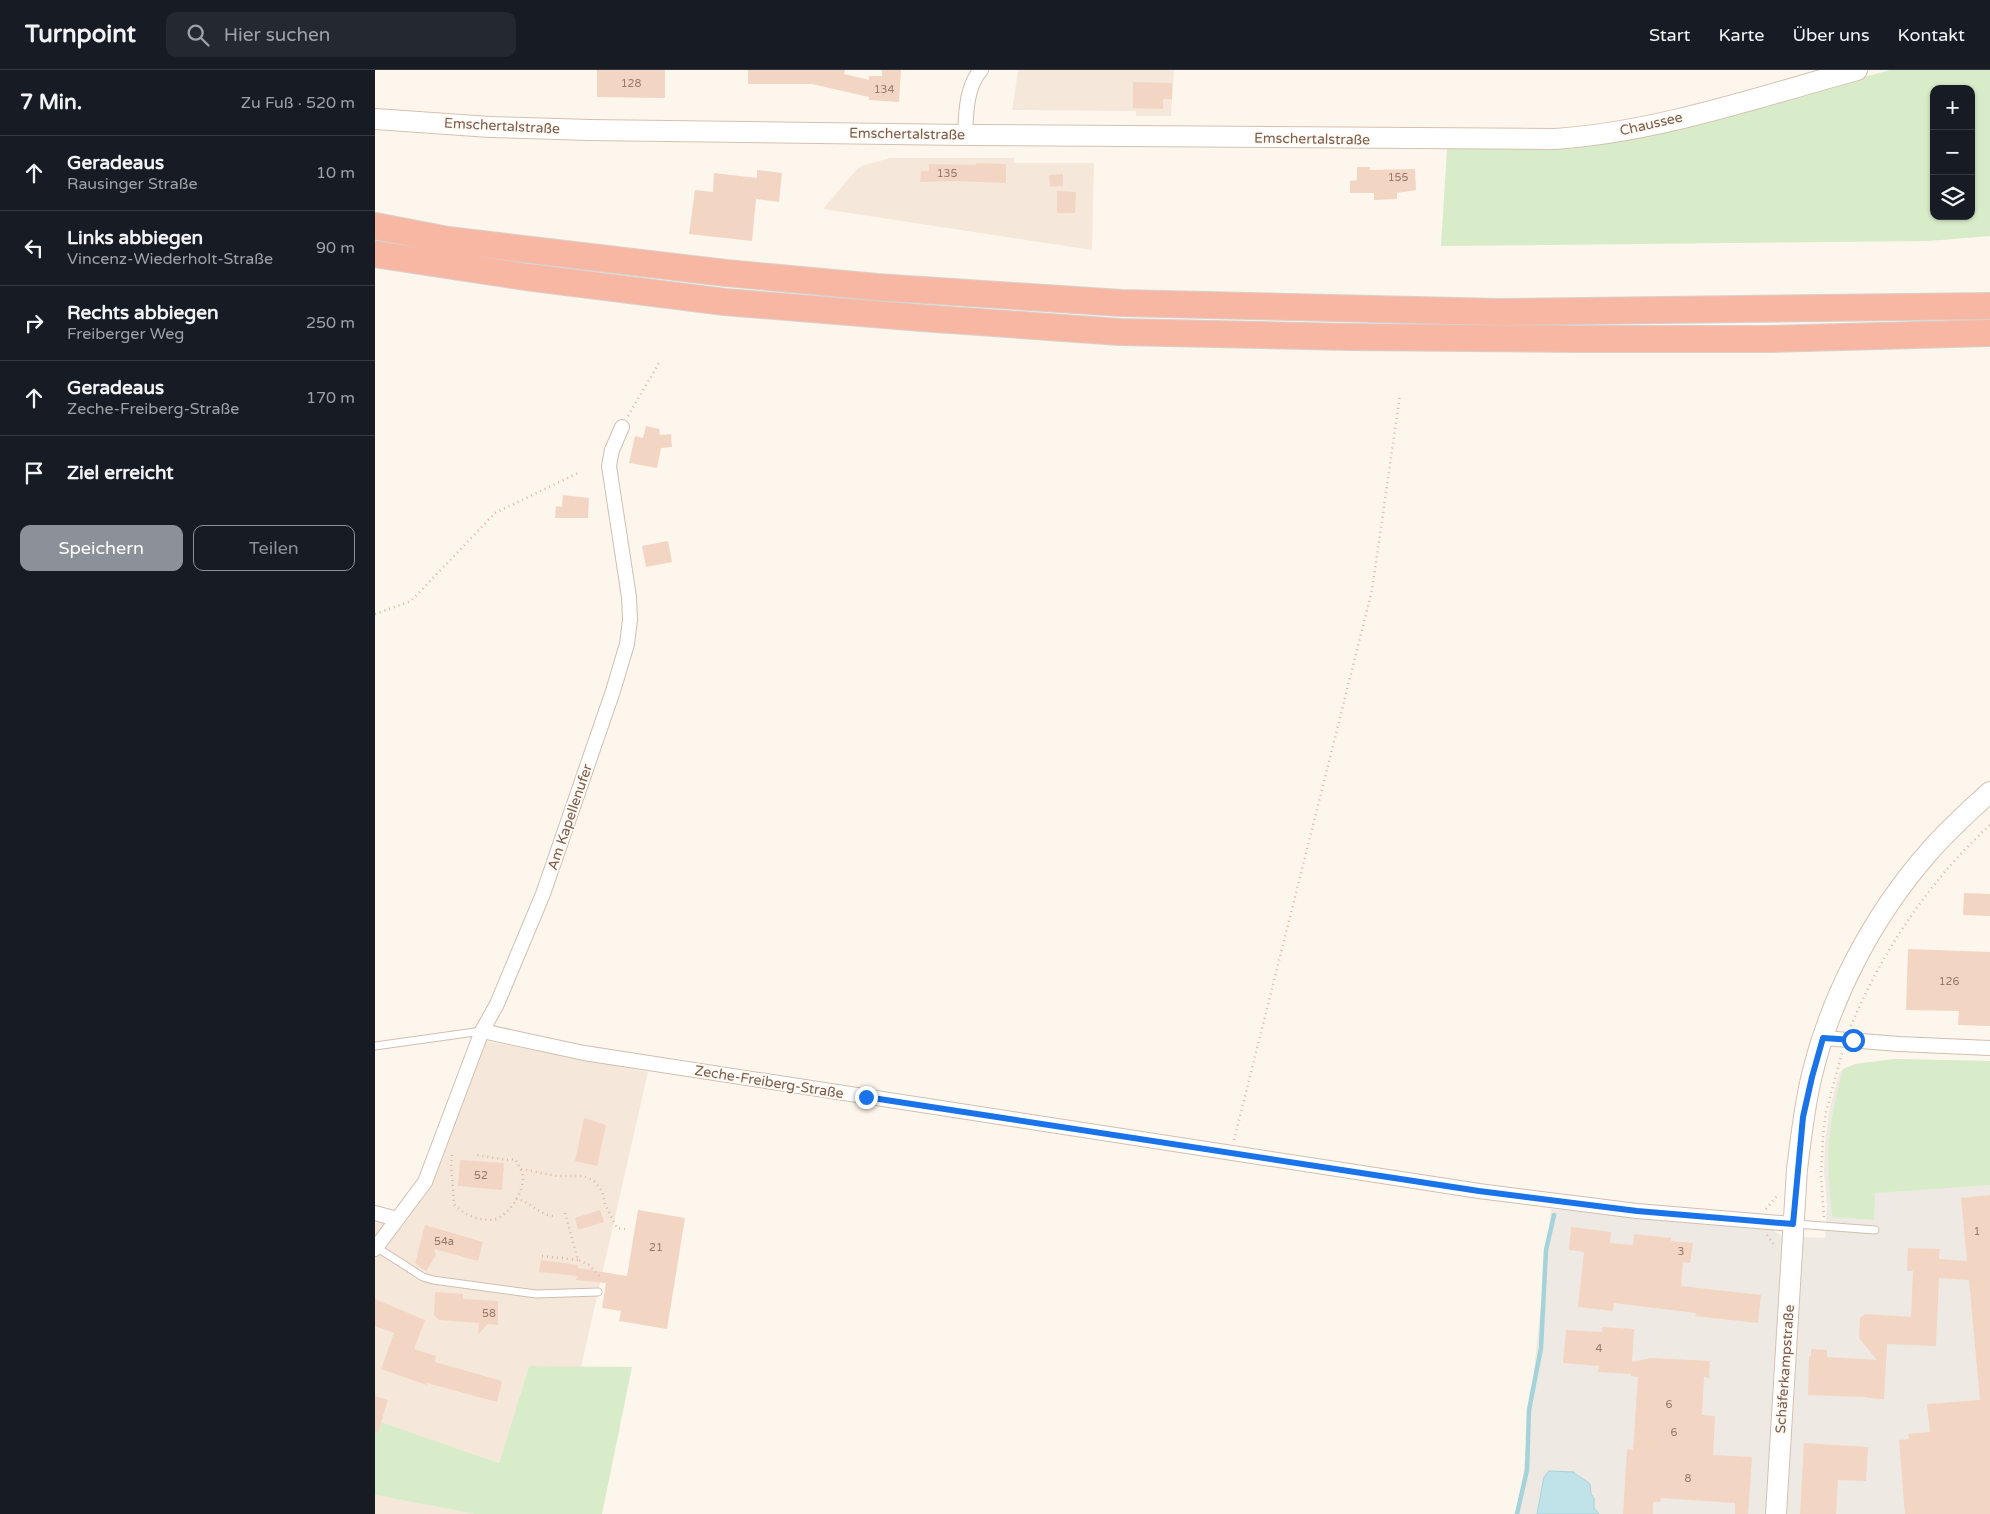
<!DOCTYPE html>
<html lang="de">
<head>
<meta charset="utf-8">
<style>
	:root { --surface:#171b24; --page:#242831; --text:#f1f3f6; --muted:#9ea1a6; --line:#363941; --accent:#8c9099 }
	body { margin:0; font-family:"Varela Round",sans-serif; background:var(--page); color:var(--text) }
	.controls { position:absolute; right:15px; top:15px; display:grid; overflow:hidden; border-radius:10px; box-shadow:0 1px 4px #0004 }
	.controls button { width:45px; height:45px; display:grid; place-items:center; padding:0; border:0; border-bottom:1px solid var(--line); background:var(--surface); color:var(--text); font:25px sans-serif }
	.stop { position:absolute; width:15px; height:15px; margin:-11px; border:4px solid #1a73e8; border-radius:50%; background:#fff }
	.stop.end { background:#1a73e8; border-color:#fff; box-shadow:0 1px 5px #0008 }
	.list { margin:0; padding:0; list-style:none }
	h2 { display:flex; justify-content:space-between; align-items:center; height:65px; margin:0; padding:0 20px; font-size:21px }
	h2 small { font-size:16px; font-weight:400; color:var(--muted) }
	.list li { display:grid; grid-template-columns:32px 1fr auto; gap:15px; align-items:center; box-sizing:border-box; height:75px; padding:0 20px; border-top:1px solid var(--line) }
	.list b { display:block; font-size:19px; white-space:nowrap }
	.list p { margin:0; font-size:16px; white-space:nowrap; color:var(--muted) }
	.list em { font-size:16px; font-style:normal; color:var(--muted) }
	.actions { display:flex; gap:10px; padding:15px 20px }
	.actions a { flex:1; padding:11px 0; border:1px solid var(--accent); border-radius:10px; text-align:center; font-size:18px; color:var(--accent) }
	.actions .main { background:var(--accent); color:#fff }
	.icon { flex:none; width:28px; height:28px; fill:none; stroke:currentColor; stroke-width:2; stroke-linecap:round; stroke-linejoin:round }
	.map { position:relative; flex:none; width:1615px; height:1444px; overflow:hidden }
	header { display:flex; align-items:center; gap:30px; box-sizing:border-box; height:70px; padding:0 25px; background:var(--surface); border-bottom:1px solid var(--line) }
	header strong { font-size:24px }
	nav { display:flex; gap:28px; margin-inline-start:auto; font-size:18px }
	.search { width:350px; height:45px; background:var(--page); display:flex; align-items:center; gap:12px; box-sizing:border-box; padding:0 18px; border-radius:10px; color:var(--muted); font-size:19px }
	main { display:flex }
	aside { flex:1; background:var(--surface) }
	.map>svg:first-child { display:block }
</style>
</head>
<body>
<header>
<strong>Turnpoint</strong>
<div class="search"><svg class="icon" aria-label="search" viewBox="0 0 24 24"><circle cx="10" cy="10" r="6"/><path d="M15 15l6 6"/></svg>Hier suchen</div>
<nav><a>Start</a><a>Karte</a><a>Über uns</a><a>Kontakt</a></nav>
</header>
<main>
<aside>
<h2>7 Min.<small>Zu Fuß · 520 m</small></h2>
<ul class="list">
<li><svg class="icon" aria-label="ahead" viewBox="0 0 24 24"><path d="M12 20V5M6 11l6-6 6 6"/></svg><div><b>Geradeaus</b><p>Rausinger Straße</p></div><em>10 m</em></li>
<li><svg class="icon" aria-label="left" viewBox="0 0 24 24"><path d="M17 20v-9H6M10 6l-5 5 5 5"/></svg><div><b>Links abbiegen</b><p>Vincenz-Wiederholt-Straße</p></div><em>90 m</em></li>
<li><svg class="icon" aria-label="right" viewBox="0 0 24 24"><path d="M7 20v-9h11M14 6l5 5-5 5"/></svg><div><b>Rechts abbiegen</b><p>Freiberger Weg</p></div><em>250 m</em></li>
<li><svg class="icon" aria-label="ahead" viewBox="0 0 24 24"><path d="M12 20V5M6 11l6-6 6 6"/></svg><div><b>Geradeaus</b><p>Zeche-Freiberg-Straße</p></div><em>170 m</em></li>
<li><svg class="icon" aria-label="arrive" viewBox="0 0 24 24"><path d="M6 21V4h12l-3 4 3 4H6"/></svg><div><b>Ziel erreicht</b></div></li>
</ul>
<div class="actions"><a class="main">Speichern</a><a>Teilen</a></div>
</aside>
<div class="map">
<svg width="1615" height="1444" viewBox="0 0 1615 1444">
	<rect width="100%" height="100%" fill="#fdf6ec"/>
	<g fill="#f5e8da">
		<path d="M645,0h154l-3,46h-35v-5l-124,-1 6,-39z"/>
		<path d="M515,88h124v5h80l-2,87 -269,-41 34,-40 7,-4z"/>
		<path d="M110,971l163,31 -67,295 -52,-1 -30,97 -124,-43v-201l27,8 30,-43z"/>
		<path d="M0,1425l100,19h-100z"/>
	</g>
	<path fill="#efe9e4" d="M1520,989l95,2v453h-471l32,-305 215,17 16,10 43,2 2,-33 -3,-34 1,-30 4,-29 10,-39 4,-4 12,-5z"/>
	<g fill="#d8ecc9" fill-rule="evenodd">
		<path d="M1515,0h100v166l-62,5 -487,5 6,-97h124l78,-13zM1559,19h37v127h-37z"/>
		<path d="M1520,989l95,2v124l-115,8 -1,27 -42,-3c-2,-25 -5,-50 -3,-75 2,-25 8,-49 14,-73l12,-5z"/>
		<path d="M154,1296l103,1 -30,147h-127l-100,-19v-75l124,43z"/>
	</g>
	<path fill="#bfe3e8" stroke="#a5d3da" d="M1174,1401l25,1c3,4 12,8 16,12l1,10 3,4v10l5,6h-62l7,-37z"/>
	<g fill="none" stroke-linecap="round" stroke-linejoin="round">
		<path stroke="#a5d3da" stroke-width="4.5" d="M1142,1444l10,-44 2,-60 12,-62 5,-98 8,-35"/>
	</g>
	<g fill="#f3d5c3">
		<path d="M222,0h68v28l-68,-1z"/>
		<path d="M373,0h97l-1,4 25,6v-4h13v-6h19l-2,32 -30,-2v-3l-57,-13h-64z"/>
		<path d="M758,12l39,1v16h-9v10l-30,-1z"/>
		<path d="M601,93l30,1v19l-49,-2 -37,1 1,-11h8v-7l47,1z"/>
		<path d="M982,97h13v3l45,-1 1,21 -19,3v6l-23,1v-7h-24v-12l7,-1z"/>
		<path d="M382,100l25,3 -3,29 -23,-3 -4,42 -63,-7 6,-44 18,2 1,-19 43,5z"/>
		<path d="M688,104v12l-13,1 -1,-12z"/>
		<path d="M682,121l19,1 -1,21h-18z"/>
		<path d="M271,356l13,3 1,6 11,-1 1,13 -11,1 -4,20 -28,-5 6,-27 8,2z"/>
		<path d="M188,425l26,3 -1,20h-33l1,-12 6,1z"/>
		<path d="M293,471l4,21 -26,5 -4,-21z"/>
		<path d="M1589,823l26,1v22l-27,-1z"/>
		<path d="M1533,879l82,3v74l-32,-1 1,-14 -53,-1z"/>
		<path d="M209,1048l22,7 -9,41 -22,-5z"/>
		<path d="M85,1090l44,3 -2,27 -44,-4z"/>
		<path d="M1615,1125v319h-85l-6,-74 10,-1 -1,-5 22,-2 -3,-28 53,-4 -11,-120 -30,-2 -3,68 -49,-2 -3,55 -17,-1v-1l-59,-2 1,-39 2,1v-8l16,1v7l50,3 -18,-22 1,-20 5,-4 46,3 2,-46h-6l1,-23 32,1 -1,10 28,2 -6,-63z"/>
		<path d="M225,1140l4,12 -26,8 -3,-12z"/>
		<path d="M263,1140l47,8 -18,111 -48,-8 2,-10 -19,-3 4,-25 -30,-3 1,-4 -38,-4 2,-12 37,5v3l49,8z"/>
		<path d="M50,1155l58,17 -5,19 -44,-12 2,6 -10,16 -11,-8z"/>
		<path d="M1196,1157l40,5 -1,11 23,2 1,-11 37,4v3l22,2 -3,20 -7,-1 -2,24 80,9 -3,28 -63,-7 1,-3 -82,-10 -1,8 -35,-4 6,-55 -15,-2z"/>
		<path d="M60,1222l28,2v5l35,2v24l-10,-1 -10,10 1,-11 -40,-3 -5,-5z"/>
		<path d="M0,1229l50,21 -11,29 22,7 -1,6 67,19 -5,21 -70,-19v2l-46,-16 13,-36 -19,-7z"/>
		<path d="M1227,1257l32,2 -2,33 19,-4 59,3 -1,17 -5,-1 -2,38 13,1 -2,39 39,2 -4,57h-13v-11l-74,-5 -1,4h-7v12h-30l4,-65 6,1 5,-73 -7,-1v-2l-33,-2 1,-6 -36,-3 3,-33 36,2z"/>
		<path d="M0,1326l13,4 -10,33 -3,-1z"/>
		<path d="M1429,1373l64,4 -2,34 -28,-1 -2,34h-36z"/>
	</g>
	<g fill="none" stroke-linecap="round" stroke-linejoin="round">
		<defs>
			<g id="lane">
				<path d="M0,976l107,-15"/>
				<path d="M1421,1154l79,6"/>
				<path d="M1,1177l47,30 10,3 103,14 62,-2"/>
			</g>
			<g id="street">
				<path d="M590,65c1,-20 1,-49 16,-65"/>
				<path d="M107,961l102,22 895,138 158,20 156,13"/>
				<path d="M1448,968l76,6 91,4"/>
				<path d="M0,1143l22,6"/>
				<path d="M0,1179l50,-67 57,-151 15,-27 46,-110 70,-203 14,-47 3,-24 -1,-23 -20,-131 3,-16 10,-23"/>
			</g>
			<g id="secondary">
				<path d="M0,49l115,8 100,3 375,5 590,4c103,-7 203,-42 302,-69"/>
				<path d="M1401,1444l21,-345c4,-30 7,-60 14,-90 19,-82 62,-163 117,-226 19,-22 41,-42 62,-61"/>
			</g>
			<g id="highway">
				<path d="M0,156l73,14 278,33 151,14 244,16 378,9 491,-6"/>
				<path d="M0,184l151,23 199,25 197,16 198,14 229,5 229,2h190l222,-6"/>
			</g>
		</defs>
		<use href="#lane" stroke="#d1beb0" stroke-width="9"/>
		<use href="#street" stroke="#d1beb0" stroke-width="16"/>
		<use href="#secondary" stroke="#d6c0b0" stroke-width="22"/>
		<use href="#highway" stroke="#dad1cd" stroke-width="28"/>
		<g stroke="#d9b8a5" stroke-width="2.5" stroke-dasharray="1 4" stroke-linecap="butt">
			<path d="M253,346l31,-53"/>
			<path d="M0,544l36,-13 84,-88 85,-41"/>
			<path d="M1476,956c31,-75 79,-146 139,-201"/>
			<path d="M859,1070l138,-550 28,-195"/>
			<path d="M77,1085l-1,9 3,40c7,10 29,19 42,15 14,-5 28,-28 27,-42 -1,-7 -5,-12 -8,-18l-8,1 -30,-5"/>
			<path d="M146,1099l36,7h27l10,5 8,10 3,13 12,24 8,1"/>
			<path d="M141,1129c15,2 21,15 37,17"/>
			<path d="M1391,1139l11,-13"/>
			<path d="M190,1143l13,47 11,5 12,13"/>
			<path d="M1449,1147l-3,-41 2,-39 3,-25 16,-59"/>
			<path d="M1392,1165l7,10"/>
			<path d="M167,1186l36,4"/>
		</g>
		<use href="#lane" stroke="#fff" stroke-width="7"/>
		<use href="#street" stroke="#fff" stroke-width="14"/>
		<use href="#secondary" stroke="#fff" stroke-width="20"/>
		<use href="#highway" stroke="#f7b7a3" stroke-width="26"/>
	</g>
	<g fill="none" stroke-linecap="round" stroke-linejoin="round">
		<path stroke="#1a73e8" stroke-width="6" d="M491,1027l613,94 158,20 156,13 10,-107 9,-40 11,-39 30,2"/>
	</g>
	<g text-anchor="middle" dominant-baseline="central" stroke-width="4" stroke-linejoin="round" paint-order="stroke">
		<g font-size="11" fill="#987a6a">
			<text x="256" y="13">128</text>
			<text x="509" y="19">134</text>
			<text x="572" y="103">135</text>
			<text x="1023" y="107">155</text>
			<text x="1574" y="911">126</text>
			<text x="106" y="1105">52</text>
			<text x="1602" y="1161">1</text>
			<text x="69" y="1171">54a</text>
			<text x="281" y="1177">21</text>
			<text x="1306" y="1181">3</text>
			<text x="114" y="1243">58</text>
			<text x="1224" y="1278">4</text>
			<text x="1294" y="1334">6</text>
			<text x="1299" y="1362">6</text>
			<text x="1313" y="1408">8</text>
		</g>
		<g font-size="14" fill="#7a5c4d" stroke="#fffaf3">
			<text transform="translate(1276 54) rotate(-13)">Chaussee</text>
			<text transform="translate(127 56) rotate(3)">Emschertalstraße</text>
			<text transform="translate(532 64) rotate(1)">Emschertalstraße</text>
			<text transform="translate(937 69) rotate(1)">Emschertalstraße</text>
			<text transform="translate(195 747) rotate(-71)">Am Kapellenufer</text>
			<text transform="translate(394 1012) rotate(9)">Zeche-Freiberg-Straße</text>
			<text transform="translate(1410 1299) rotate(-86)">Schäferkampstraße</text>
		</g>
	</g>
</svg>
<div class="controls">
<button>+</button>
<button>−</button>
<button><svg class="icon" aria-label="layers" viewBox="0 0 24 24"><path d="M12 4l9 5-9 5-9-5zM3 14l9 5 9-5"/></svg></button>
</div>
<div class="stop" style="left:1478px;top:970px"></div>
<div class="stop end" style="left:491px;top:1027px"></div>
</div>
</main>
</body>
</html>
